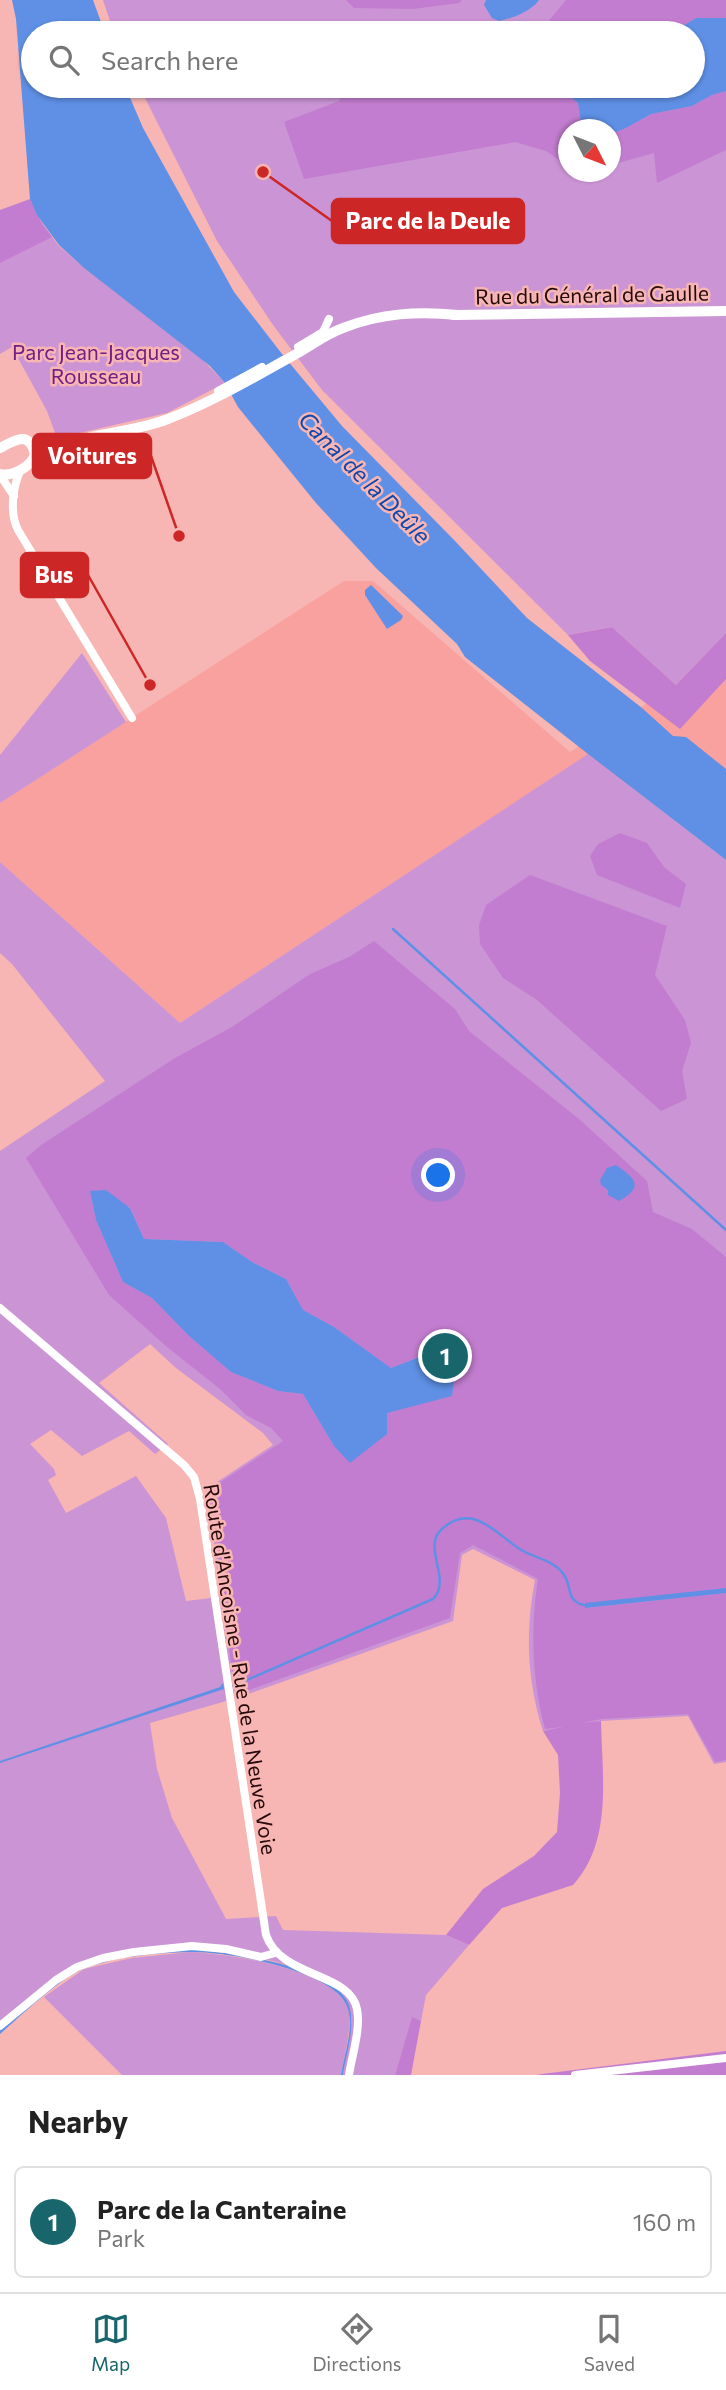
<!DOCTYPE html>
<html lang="en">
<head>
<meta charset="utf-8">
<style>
	:root { --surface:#fff; --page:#f6f6f6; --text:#222; --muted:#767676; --line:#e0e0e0; --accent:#18666b }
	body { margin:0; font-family:Commissioner,sans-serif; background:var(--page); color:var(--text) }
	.compass { position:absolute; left:558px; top:119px; width:63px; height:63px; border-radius:50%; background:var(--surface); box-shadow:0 2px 5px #0004; rotate:132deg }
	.you { position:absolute; left:439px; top:1176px; width:24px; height:24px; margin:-18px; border:5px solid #fff; border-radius:50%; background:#1a73e8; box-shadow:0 0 0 10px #1a73e833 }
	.badge { display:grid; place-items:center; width:46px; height:46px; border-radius:50%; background:var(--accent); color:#fff; font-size:23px; font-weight:700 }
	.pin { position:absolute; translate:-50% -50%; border:4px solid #fff; box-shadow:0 2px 7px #0006 }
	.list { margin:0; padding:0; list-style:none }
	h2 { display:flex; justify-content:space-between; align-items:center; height:91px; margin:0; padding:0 28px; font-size:30px }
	h2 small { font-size:23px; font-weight:400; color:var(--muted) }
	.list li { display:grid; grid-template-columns:46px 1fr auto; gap:21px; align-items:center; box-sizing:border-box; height:112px; margin:0 14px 14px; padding:0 14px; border:2px solid var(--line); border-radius:10px }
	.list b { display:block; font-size:26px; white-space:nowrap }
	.list p { margin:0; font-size:23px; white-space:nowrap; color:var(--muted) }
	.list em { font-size:23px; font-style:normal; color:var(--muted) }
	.icon { flex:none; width:38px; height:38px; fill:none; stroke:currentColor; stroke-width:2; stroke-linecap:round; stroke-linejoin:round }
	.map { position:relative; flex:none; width:726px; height:2075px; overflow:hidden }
	.search { position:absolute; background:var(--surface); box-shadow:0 2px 5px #0004; left:21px; right:21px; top:21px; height:77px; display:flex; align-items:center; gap:18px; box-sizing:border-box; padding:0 24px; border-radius:38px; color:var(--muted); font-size:26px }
	.sheet { height:217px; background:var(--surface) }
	nav { display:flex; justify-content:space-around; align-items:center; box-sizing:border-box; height:98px; border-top:2px solid var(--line); background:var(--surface); font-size:19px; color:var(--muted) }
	nav a { display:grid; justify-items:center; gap:4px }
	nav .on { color:var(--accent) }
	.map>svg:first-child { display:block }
</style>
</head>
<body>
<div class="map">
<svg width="726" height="2075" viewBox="0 0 726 2075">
	<rect width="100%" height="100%" fill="#f7b5b3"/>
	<path fill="#f9a19f" d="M344,581h29l197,171 106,-67 50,-52v218l-140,-95 -406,267 -180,-161v-59z"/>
	<g fill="#cb94d5" fill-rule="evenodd">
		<path d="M103,0h623v633l-50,52 -64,-58 -44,8 -246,-245 -49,-65 -56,-84 -78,-155h554v-53h-579zM568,130h42v42h-42z"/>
		<path d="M37,215l21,30 26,23 119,92 22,23 -58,30 -110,25 -10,-27 -35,-64 -12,7v-138z"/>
		<path d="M82,653l44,69 -126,81v-48z"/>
		<path d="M588,754l138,106v902l-12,2 -26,-48 -87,5 -58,10c-16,-50 -18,-100 -8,-151l-62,-31 -11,6 -9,66 -213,76 -90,26 7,46 15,49 54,101 50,-3 7,14 163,5 23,10 -43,50 -5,26 -9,-3 -17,57h-52l9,-54 -2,-13 -5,-11 -9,-8 -23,-13 -36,-14 -53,-11 -25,-2 -73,7 -51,15 -75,59v-879l105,-70 -93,-117 -12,-11v-91l180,161zM150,1344l26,24 87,65 10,12 -65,43 12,109 -34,4 -20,-83 -30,-42 -70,37 -18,-33 8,-5 -2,-6 -24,-25 21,-14 31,26 47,-25 26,23 13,-10 -69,-61z"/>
		<path d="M191,1952c37,2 138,16 156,53 7,16 -3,52 -6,70h-219l-78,-78 40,-28 48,-11z"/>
	</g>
	<g fill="#c37dd0" fill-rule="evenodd">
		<path d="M346,0h116l-3,3 -46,6 -59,-1z"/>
		<path d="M566,0h160v18h-30l-25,15h-132z"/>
		<path d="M346,86h211l21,17 4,26 -14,1v36l-22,-15 -31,-9 -211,37 -20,-57 55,-21z"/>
		<path d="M726,91v59l-69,33 -3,-30 -43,12 -1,-31 16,-6 25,-14 41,-8 20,-11z"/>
		<path d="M30,199l12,25 10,13 -52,26v-53z"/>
		<path d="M612,627l64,58 50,-52v46l-46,50 -90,-68 -22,-26z"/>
		<path d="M620,833l27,10 17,24 22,17 -6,24 -83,-33 -7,-19 8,-12z"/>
		<path d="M530,875l137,51 -12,49 30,45 6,23 -9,28 5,28 -26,12 -124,-111 -34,-22 -23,-34 -1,-19 7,-20z"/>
		<path d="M374,941l81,68 14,22 110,88 68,62 6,31 39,17 34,28v331l-141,16 1,4 140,-15v167l-11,2 -27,-48 -86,5 -22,4 21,-2c1,55 12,120 -28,164l-71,23 -33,37 -23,-10 37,-46 51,-33 23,-24 3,-39 -2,-38 -15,-24 20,-4 -18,2c-13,-49 -15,-100 -7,-150l-65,-34 -13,8 -10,65 -215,77 -25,-206 73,-48 -12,-13 -25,-13 -26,-26 -53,-42 -58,-52 -83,-137 15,-13 134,-87 57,-31 78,-53 39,-17zM90,1191l40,16 14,32 79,3 29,20 34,17 17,31 31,17 57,41 35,-14 -39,59 -53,33 -31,-52 -25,-3 -47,-19 -42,-36 -37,-38 -29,-16 -27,-62z"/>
		<path d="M412,2017l9,4 -10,54h-16z"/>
		<path d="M726,2051v24h-190l6,-1z"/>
	</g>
	<g fill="#5f90e5">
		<path d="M12,0h81l12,33h-72v53h92l18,42 91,164 48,62 60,72 113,115 72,77 115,90 31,28 13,1 40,32v91l-138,-106 -123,-97 -8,-13 -81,-76 -60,-65 -78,-96 -13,-24 -15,-17 -126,-98 -25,-23 -22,-30 -7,-16 -14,-180z"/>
		<path d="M486,0h53c-9,12 -26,18 -40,21l-7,-3 -8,-13z"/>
		<path d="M696,18h30v73l-14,4 -20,11 -41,8 -25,14 -15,6 -1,-4 -28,-1 -4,-26 -21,-17h136v-53h-22z"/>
		<path d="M371,585l32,31 -2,4 -14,9 -22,-34v-5z"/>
		<path d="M616,1165c19,13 29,22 3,36l-11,-6v-5l-7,-5 -1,-5 7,-12z"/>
		<path d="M106,1190l24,18 14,31 79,3 29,20 34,17 17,31 31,17 57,41 36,-14 16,5 12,14 -3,23 -65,17v21l-37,29 -16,-17 -31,-52 -25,-3 -47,-19 -42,-36 -37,-38 -29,-16 -27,-62 -6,-29z"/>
		<path d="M726,1588v5l-141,15v-5z"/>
		<path d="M223,1683l1,6 -224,74v-2l220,-74z"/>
		<path d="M185,1949c38,2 150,16 164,56 7,21 -3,49 -6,70h-2c3,-20 14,-49 6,-69 -14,-36 -122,-55 -157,-54 -34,1 -73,4 -105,16 -26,10 -63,47 -85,66v-4c24,-20 54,-51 83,-63 32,-13 69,-14 102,-18z"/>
	</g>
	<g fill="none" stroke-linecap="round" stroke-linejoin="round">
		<g stroke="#5f90e5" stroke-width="2.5">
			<path d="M393,929l333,301"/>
			<path d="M233,1686l200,-87c20,-20 -13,-53 10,-71 32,-27 55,9 80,23 13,7 28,9 38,20 14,14 1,31 27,35"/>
		</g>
		<g stroke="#fff" stroke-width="8">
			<path d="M298,347l25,-15 6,-13"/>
			<path d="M218,391l44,-24"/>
			<path d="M21,469c-8,17 -12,43 -3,61l114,188"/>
			<path d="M0,475l14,21"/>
			<path d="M0,1308l184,157 10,12 6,22 66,436c15,43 84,37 91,74 4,20 -5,46 -8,66"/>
			<path d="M0,2026l56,-46 21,-13 26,-9 31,-6 58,-6 34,3 35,8 14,-4"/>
			<path d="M575,2075l151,-17"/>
		</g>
		<g stroke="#fff" stroke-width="10">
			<path d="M453,315l273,-4"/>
			<path d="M0,448c15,-8 29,-18 35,6 -3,12 -22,23 -35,20"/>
			<path d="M32,462c46,-33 86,-24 136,-43 44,-17 87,-42 128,-65 16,-9 30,-20 47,-26 38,-15 75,-17 115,-13"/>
		</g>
	</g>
	<g text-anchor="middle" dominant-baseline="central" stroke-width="5" stroke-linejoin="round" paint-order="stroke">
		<g font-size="21" fill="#26090a" stroke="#f7b5b3">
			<text transform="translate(592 294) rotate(-1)">Rue du Général de Gaulle</text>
			<text transform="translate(241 1669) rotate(81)">Route d'Ancoisne - Rue de la Neuve Voie</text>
		</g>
		<g font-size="21" fill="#731e82" stroke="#f7b5b3">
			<text x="96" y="351">Parc Jean-Jacques<tspan x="96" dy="24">Rousseau</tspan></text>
		</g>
		<g font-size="23" font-style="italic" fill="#0f47aa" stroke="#f7b5b3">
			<text transform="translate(365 477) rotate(45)">Canal de la Deûle</text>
		</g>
	</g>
	<path fill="none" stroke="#cd2626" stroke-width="2.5" d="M263 172L332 221M179 536L151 456M150 685L88 575"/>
	<g fill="#cd2626" stroke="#f7b5b3" stroke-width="2.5">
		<circle cx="263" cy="172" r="7"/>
		<circle cx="179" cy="536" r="7"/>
		<circle cx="150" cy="685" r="7"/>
	</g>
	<g fill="#cd2626" stroke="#cd2626" stroke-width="2.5">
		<rect x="332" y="199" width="192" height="44" rx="7"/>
		<rect x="33" y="434" width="118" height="44" rx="7"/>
		<rect x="21" y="553" width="67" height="44" rx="7"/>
	</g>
	<g font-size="23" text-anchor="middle" font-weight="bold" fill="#fff">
		<text x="428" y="229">Parc de la Deule</text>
		<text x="92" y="464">Voitures</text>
		<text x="54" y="583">Bus</text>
	</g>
</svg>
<svg class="compass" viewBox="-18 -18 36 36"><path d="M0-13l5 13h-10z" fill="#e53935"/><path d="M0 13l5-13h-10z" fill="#767676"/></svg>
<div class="you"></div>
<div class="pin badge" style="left:445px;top:1356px">1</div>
<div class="search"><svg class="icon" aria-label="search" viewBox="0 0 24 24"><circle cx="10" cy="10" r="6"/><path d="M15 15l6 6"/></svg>Search here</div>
</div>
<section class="sheet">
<h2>Nearby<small></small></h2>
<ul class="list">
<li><span class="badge">1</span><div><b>Parc de la Canteraine</b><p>Park</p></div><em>160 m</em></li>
</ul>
</section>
<nav>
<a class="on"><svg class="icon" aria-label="map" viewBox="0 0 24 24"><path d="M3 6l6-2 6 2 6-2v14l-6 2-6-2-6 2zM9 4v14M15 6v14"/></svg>Map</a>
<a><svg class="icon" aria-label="directions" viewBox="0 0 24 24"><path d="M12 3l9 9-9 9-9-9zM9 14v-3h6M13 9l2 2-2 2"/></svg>Directions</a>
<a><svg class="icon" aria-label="saved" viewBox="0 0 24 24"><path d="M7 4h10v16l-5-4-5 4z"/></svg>Saved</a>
</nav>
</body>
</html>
